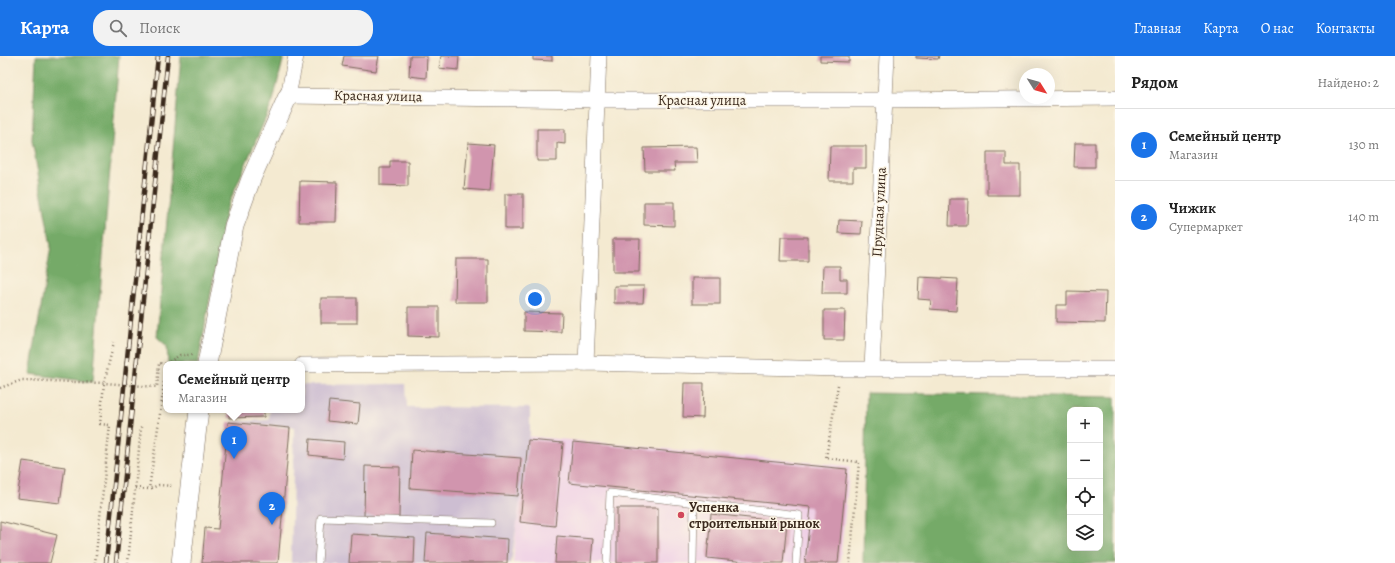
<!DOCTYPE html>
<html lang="ru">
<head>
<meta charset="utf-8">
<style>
	:root { --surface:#fff; --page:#f2f2f2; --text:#222; --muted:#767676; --line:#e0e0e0; --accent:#1a73e8 }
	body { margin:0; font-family:Alegreya,serif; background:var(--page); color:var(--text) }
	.controls { position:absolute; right:12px; bottom:12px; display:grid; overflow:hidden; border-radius:8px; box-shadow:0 4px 16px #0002 }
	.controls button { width:36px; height:36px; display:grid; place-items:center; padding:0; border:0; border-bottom:1px solid var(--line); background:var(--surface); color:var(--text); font:20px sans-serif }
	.compass { position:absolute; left:1019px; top:12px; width:36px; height:36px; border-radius:50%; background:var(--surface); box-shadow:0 4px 16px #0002; rotate:127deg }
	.you { position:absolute; left:535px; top:243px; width:14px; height:14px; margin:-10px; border:3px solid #fff; border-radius:50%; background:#1a73e8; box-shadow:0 0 0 6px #1a73e833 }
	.badge { display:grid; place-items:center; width:26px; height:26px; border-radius:50%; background:var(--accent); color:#fff; font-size:13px; font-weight:700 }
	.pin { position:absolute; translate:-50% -33px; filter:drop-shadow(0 1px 2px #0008) }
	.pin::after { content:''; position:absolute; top:21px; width:14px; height:12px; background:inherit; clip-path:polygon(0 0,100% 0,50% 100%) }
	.popup { position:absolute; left:163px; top:305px; width:142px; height:52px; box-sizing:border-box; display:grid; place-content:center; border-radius:8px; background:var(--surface); filter:drop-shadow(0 1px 3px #0005); font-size:13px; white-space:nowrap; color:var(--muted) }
	.popup b { font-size:15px; color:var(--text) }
	.popup::after { content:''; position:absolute; left:50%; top:100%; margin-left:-8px; border:8px solid transparent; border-top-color:var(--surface) }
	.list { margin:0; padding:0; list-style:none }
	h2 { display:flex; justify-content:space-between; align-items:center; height:52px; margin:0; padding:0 16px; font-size:17px }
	h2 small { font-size:13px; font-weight:400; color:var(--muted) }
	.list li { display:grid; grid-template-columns:26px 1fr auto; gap:12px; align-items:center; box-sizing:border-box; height:72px; padding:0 16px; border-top:1px solid var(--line) }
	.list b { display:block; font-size:15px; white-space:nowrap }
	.list p { margin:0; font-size:13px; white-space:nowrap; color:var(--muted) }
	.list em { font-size:13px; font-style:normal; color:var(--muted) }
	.icon { flex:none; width:22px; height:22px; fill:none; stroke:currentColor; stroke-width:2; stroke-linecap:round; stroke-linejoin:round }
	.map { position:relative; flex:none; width:1115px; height:507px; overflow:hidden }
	header { display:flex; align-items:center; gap:24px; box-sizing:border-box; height:56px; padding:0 20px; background:var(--accent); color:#fff }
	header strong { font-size:19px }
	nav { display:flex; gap:22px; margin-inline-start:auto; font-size:14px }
	.search { width:280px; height:36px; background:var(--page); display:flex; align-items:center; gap:10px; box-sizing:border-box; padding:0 14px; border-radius:16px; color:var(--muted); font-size:15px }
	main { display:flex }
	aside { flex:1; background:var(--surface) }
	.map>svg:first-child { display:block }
</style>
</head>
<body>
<header>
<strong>Карта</strong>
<div class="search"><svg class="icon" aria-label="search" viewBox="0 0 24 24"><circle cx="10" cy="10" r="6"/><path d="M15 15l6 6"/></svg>Поиск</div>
<nav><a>Главная</a><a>Карта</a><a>О нас</a><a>Контакты</a></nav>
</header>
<main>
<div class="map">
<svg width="1115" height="507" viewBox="0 0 1115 507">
	<rect width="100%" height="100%" fill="#fcf5e5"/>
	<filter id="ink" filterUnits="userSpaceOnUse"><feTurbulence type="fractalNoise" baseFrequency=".025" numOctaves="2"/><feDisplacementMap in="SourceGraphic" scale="8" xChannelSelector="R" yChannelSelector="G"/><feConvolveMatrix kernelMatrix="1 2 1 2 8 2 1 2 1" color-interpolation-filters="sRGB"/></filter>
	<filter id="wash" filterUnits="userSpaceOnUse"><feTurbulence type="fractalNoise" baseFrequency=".012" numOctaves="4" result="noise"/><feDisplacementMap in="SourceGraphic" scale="16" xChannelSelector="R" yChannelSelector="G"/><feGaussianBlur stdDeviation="0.9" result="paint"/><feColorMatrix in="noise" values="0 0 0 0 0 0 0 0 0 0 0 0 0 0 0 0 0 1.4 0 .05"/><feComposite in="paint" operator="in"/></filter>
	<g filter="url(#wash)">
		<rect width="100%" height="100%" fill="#f4ead1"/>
		<path fill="#efd0e6" d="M525,380l325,30 -10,97h-327z"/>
		<path fill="#cdbed2" d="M406,328l1,23 123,1v25l-19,130h-220l3,-136 -66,-5 41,-2 1,-10h32v-25z"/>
		<g fill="#74aa67" stroke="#586a42" fill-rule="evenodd">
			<path d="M36,0h83l-26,326 -63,-8 21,-128 -19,-106z"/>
			<path d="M181,0h103l-11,45 -47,109 -28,154h-30l-1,-18 -10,-9z"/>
			<path d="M866,337l249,4v166h-252zM1070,354h30v138h-30z"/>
		</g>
		<g id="blocks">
			<g fill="#d195ae">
				<path d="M344,0h35l-3,15 -34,-5z"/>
				<path d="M410,0h17l-1,22 -17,-2z"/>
				<path d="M441,0h18l-1,14 -19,-2z"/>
				<path d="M533,0h19v5l-19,-1z"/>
				<path d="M820,0h29v6l-29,-1z"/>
				<path d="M916,0h23l-1,3 -22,-1z"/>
				<path d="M537,73h28v15l-8,-1v18h-20z"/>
				<path d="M468,87l26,2 -4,46 -26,-2z"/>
				<path d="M1075,87h20v24h-21z"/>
				<path d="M830,90h36v22h-13v13h-24z"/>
				<path d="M696,91l1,16h-23l1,8h-30l-1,-23z"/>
				<path d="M987,96h19v13h14v30h-33z"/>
				<path d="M390,105h18v25l-28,-1v-17h10z"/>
				<path d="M300,125l37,1 -1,40h-37z"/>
				<rect x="505" y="138" width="18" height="35"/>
				<path d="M950,143h18l-1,27h-18z"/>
				<path d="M644,146h30v24l-30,-1z"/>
				<path d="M839,164l23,1 -1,13 -23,-1z"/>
				<path d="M781,181h27v24h-28z"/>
				<path d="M613,183h27l-1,33h-26z"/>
				<path d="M456,203h32v43h-33z"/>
				<path d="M823,210h17v13h7v14h-25z"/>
				<path d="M919,221l39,2 -2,32 -26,-2 1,-9 -13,-1z"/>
				<rect x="692" y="222" width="28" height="26"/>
				<path d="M614,230h30l-1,17h-29z"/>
				<path d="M1067,235l39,1 -1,31 -49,-1v-17h11z"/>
				<rect x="321" y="242" width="36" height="25"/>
				<path d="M408,251h31v30l-31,-1z"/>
				<path d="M824,254h21l-1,30h-20z"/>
				<path d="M524,256l38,1 -1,19 -37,-1z"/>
				<path d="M684,327h20l-1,35 -20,-1z"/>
				<path d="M329,345l31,3 -2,20 -31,-3z"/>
				<path d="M229,354h35v7l-35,1z"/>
				<path d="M228,366l62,6 -12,135h-76l3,-35 13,1z"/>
				<path d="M310,383l34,3 -1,17 -34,-4z"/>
				<path d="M528,384l35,3 -8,83 -35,-4z"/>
				<path d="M573,386l274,27 -9,94h-33l6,-56 -242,-24z"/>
				<path d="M412,394l109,8 -3,38 -108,-8z"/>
				<path d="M23,405l42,6 -5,36 -43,-5z"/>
				<path d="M365,410l35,1 -1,50 -35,-1z"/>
				<rect x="617" y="452" width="41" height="55"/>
				<path d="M711,458l76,8 -4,41h-27l-49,-5z"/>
				<path d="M0,465l57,14 -7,28h-50z"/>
				<path d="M427,477l81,6 -1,24h-82z"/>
				<path d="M351,478l64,4 -1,25h-65z"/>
				<path d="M557,480l36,3 -2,24h-36z"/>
			</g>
		</g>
	</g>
	<g filter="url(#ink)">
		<use href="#blocks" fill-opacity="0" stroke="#7c6d5d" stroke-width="1"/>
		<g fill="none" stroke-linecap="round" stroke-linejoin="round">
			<defs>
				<g id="service">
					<path d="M318,507l3,-45 170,5"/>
					<path d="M607,507l3,-70 189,22 -3,48"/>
					<path d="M693,507l1,-60"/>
				</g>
				<g id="minor">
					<path d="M296,0l-8,40 308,4h288l231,-2"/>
					<path d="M586,307l13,-307"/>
					<path d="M302,309l284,-2 254,6h275"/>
					<path d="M872,312l15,-312"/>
				</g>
				<g id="tertiary">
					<path d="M207,308l27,-138 17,-47 37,-83"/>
					<path d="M181,507l18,-153"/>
				</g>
			</defs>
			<use href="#service" stroke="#7c6d5d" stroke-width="8"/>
			<use href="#minor" stroke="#7c6d5d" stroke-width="16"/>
			<use href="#tertiary" stroke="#7c6d5d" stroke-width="20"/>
			<g stroke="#7c6d5d" stroke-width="2.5" stroke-dasharray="1 3" stroke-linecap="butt">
				<path d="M166,308l14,-9h12"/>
				<path d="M838,329l-12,73 33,4 -9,101"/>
				<path d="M0,332l22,-8 82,3 53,4 2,-24 7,1 -4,36 -13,89"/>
				<path d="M135,432l14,1 10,-4 14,1"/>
				<path d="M95,507l15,-138 -10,-1 4,-41 10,-41"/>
				<path d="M128,507l13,-136"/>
			</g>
			<use href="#service" stroke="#fff" stroke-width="7"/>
			<use href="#minor" stroke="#fff" stroke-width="15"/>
			<use href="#tertiary" stroke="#fff" stroke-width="19"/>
			<defs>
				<g id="rail">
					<path d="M106,507l52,-507"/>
					<path d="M116,507l52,-507"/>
				</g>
			</defs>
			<use href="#rail" stroke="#3b2a1e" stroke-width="4.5"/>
			<use href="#rail" stroke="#fcf5e5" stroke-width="3" stroke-dasharray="9" stroke-linecap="butt"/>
		</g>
	</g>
	<circle fill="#d1495b" stroke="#fcf5e5" stroke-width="1.5" cx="681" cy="459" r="4"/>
	<g text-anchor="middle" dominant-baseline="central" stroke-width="3" stroke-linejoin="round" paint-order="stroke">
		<g font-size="14" fill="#3b2a1e" stroke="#fcf5e5">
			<text transform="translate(378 40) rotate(1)">Красная улица</text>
			<text x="702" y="44">Красная улица</text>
			<text transform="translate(879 156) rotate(-87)">Прудная улица</text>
		</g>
		<g font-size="14" font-weight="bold" fill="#3b2a1e" stroke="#fcf5e5" text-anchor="start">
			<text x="689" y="451">Успенка<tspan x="689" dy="16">строительный рынок</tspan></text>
		</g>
	</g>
</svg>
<div class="controls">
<button>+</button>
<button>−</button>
<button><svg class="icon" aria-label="locate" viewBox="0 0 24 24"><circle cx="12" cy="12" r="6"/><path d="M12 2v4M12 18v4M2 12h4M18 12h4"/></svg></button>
<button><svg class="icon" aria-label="layers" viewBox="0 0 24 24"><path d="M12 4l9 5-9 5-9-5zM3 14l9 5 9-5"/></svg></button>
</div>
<svg class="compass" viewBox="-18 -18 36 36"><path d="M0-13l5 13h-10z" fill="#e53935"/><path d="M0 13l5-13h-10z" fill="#767676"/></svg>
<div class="you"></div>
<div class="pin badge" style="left:234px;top:403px">1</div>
<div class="popup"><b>Семейный центр</b>Магазин</div>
<div class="pin badge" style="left:272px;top:469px">2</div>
</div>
<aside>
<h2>Рядом<small>Найдено: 2</small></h2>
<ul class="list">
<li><span class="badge">1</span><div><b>Семейный центр</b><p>Магазин</p></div><em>130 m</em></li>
<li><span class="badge">2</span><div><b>Чижик</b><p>Супермаркет</p></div><em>140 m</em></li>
</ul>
</aside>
</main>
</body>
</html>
